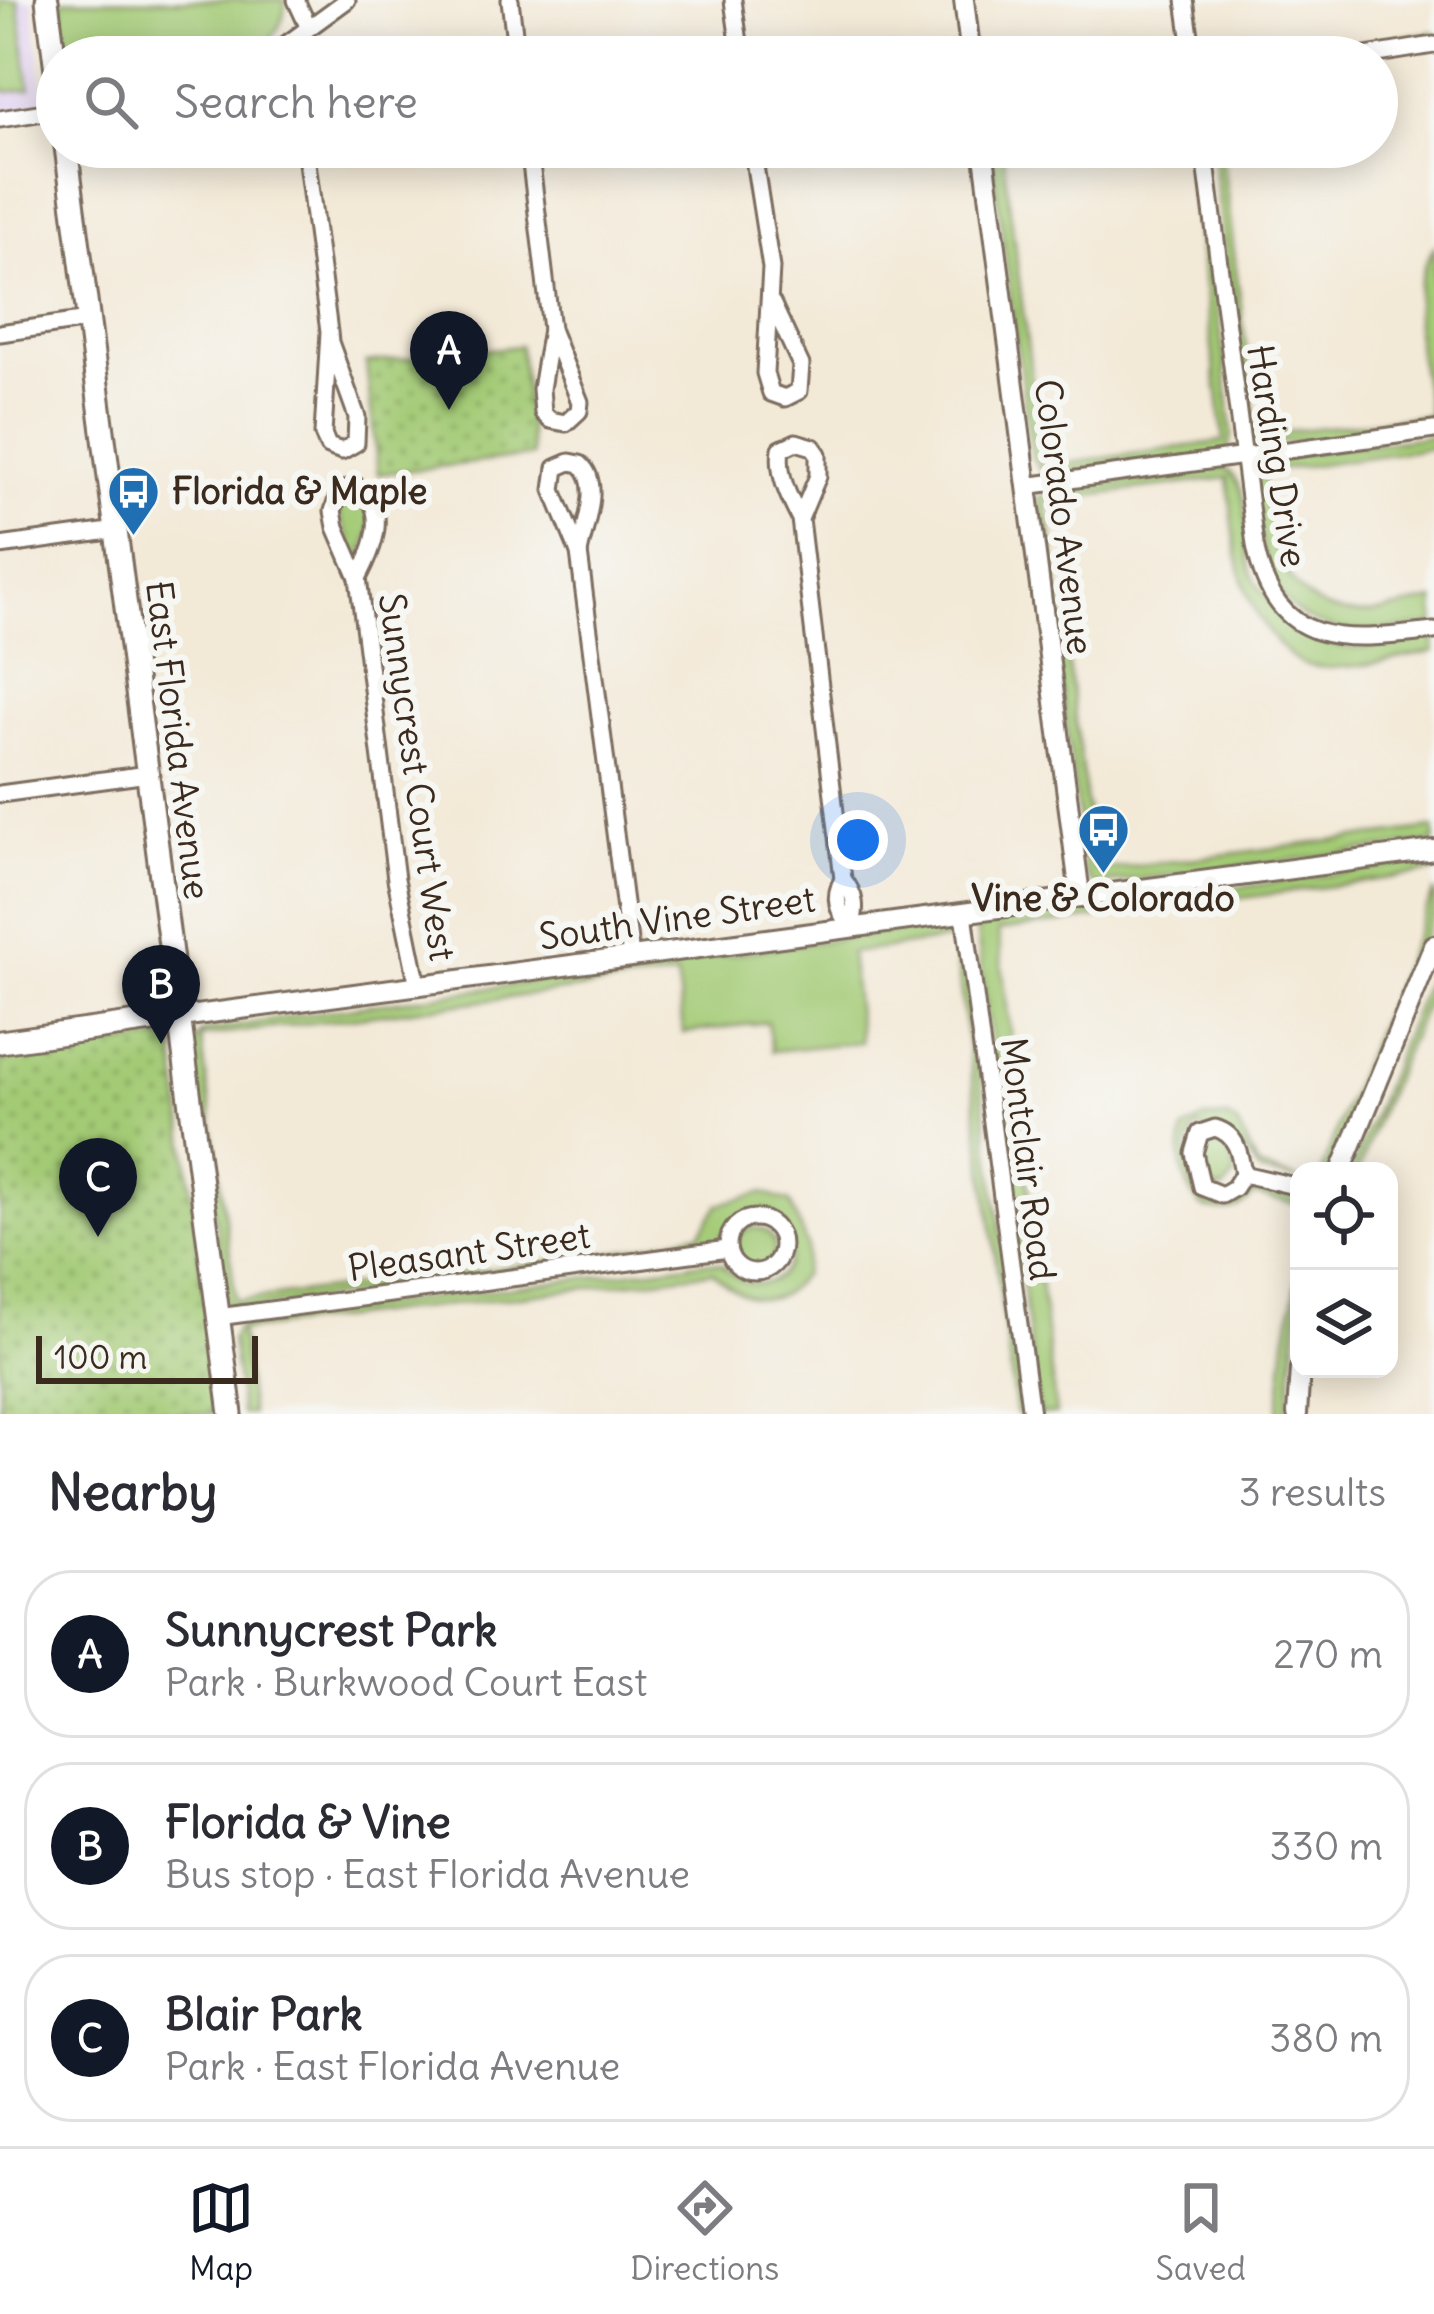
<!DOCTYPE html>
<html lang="en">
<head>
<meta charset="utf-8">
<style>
	:root { --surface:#fff; --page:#f7f7f7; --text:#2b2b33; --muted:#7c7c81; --line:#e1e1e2; --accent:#111827 }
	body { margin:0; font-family:Delius,sans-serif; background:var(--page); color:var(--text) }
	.controls { position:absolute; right:36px; bottom:36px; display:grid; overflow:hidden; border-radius:24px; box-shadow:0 6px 30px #0003 }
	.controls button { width:108px; height:108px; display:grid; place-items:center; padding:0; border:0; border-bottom:3px solid var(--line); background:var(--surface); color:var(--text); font:60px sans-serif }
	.scale { position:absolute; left:36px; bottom:30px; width:222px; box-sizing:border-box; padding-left:12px; border:6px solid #3b2a1e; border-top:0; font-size:33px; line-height:42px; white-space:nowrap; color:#3b2a1e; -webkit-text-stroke:9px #f6f6f2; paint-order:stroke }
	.you { position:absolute; left:858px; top:840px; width:42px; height:42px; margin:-30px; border:9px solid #fff; border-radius:50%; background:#1a73e8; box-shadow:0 0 0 18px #1a73e833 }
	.badge { display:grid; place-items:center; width:78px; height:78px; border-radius:50%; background:var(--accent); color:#fff; font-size:39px; font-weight:700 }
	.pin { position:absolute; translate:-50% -99px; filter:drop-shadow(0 3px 6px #0008) }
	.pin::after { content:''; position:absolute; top:63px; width:42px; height:36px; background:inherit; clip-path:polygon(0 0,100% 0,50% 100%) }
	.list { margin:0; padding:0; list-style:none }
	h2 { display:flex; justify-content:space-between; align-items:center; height:156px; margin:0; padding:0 48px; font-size:51px }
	h2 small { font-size:39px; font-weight:400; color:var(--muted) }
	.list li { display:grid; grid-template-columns:78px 1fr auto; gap:36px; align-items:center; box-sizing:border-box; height:168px; margin:0 24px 24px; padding:0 24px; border:3px solid var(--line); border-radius:48px }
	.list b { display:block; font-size:45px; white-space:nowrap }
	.list p { margin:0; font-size:39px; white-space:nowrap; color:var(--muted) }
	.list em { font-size:39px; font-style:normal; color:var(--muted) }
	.icon { flex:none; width:66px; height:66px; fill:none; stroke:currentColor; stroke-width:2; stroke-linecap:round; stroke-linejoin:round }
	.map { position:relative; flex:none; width:1434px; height:1414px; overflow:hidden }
	.search { position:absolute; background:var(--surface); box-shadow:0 6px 30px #0003; left:36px; right:36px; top:36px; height:132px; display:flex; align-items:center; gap:30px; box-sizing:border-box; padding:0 42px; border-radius:66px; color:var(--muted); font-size:45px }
	.sheet { height:732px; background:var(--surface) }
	nav { display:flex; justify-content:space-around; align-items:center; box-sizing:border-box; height:168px; border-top:3px solid var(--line); background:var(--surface); font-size:33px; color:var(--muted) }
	nav a { display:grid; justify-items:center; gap:6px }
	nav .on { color:var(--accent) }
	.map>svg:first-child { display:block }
</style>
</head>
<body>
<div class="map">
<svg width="1434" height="1414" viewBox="0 0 1434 1414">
	<defs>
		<pattern id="park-dots" width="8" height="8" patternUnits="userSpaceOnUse" patternTransform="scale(3)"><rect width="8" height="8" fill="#a3ca75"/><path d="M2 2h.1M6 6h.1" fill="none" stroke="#86a45f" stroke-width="1.8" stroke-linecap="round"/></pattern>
	</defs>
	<rect width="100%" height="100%" fill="#f6f6f2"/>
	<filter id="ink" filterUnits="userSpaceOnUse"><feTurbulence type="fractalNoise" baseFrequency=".00833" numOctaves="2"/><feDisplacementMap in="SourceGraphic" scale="24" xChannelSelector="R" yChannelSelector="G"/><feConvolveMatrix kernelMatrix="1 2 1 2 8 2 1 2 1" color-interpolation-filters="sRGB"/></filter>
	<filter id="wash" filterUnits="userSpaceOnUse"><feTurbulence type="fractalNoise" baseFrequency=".004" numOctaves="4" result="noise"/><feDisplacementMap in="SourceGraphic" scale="48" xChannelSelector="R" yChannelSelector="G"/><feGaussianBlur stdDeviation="2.7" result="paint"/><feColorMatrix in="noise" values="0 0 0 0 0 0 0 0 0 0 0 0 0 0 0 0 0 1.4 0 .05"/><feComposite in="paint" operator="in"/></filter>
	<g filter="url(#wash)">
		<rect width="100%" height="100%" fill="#f3e9d7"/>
		<path fill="#e3d3f2" d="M0,0h32l13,108 -45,6z"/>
		<g fill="#a3ca75" stroke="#6f7a4a" stroke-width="3">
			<path d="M0,0h18l12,89 -22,3 -8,-5z"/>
			<path d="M61,0h224c1,30 -22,53 -53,57 -46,7 -115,0 -164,0z"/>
			<path d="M1434,32v8l-113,17h-63z"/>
			<path d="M991,147h11l41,320 181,-26 -38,-294h10l29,219 7,69 -3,14 -8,6 -170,18 -10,-2 -9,-14z"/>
			<path d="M1212,147h9l36,288 172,-20c-9,-60 -27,-112 5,-168v180l-169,17 -17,-4z"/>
			<path d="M1434,436v12l-171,24c7,66 18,148 105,141 22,-2 44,-9 66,-13v24c-90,13 -160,18 -174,-94 -3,-21 -8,-44 -6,-65l13,-7z"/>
			<path d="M1224,468c29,16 19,67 25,96 4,16 13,27 24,40 49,59 94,46 161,33v15c-40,6 -89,22 -128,13 -10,-2 -15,-8 -22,-15 -48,-46 -49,-109 -56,-172l-181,23 48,370 339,-43v14l-341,43 -8,-13 -47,-374 13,-6z"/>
			<path d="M352,489c28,29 20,38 7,74l-18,-44 -2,-15z"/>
			<path d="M1412,863h9l13,9 -436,59 58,483h-17l-63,-490z"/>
			<path d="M1434,891v22l-5,12 -49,114 -49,132h-9l21,-60z"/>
			<path d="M943,924l14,8 6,12 61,470h-8l-62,-475 -104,14 10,89 -88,9 -5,-29 -84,11 -6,-57 -476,61 35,264 365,-46 99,-22 19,-29 44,-11 27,9 17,44 -4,29c-6,6 -16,18 -24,21 -25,10 -50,-7 -66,-24l-473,59 11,83h-10l-10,-75 6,-11 11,-6 458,-60 16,2c37,47 97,1 53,-48 -42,-8 -37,4 -62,29l-479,66 -8,-11 -32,-242v-14l8,-12 111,-19z"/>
			<path d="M1434,962v22l-55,129 -20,58h-8z"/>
			<path d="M1228,1118l11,8 19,41 41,13 -39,-7 -16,-23 -46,-23c-19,21 -10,52 5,73l23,6 32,-18 41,11v6l-45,-10c-15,17 -32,20 -54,11 -18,-24 -24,-46 -16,-76l20,-11z"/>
			<path d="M1218,1135c13,7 15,27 17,41l-12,14 -15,-3 -10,-28 7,-23z"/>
			<circle cx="755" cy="1248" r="20"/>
			<path d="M1299,1270v40l-12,104h-9l8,-75z"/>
		</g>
		<g fill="url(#park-dots)" stroke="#6f7a4a" stroke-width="3">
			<path d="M520,346l12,110 -154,18 -12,-111z"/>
			<path d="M173,1037l45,377h-218v-355z"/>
		</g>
	</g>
	<g filter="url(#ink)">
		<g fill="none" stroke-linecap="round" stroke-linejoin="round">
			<defs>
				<g id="minor">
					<path d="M296,0l12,26"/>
					<path d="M510,0l7,57"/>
					<path d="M733,0l8,57"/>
					<path d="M1185,0l8,57"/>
					<path d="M259,57l25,-11 63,-46"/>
					<path d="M1359,57l75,-12"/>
					<path d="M0,119l57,-9"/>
					<path d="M305,147l24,185 1,10 27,75 -1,26 -14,8 -14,-5 -5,-12 6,-102"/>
					<path d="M529,147l22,182"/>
					<path d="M752,147l19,121 -6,105 6,20 14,5 14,-7 2,-26 -29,-62"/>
					<path d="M1204,147l51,398c21,107 92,96 179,86"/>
					<path d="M551,329l29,73 -1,9 -13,12 -16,-3 -7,-7 -2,-24z"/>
					<path d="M0,333l88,-13"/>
					<path d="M570,462l10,2c23,20 4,62 -1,89l-26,-63 3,-22z"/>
					<path d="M355,485c36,22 19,63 3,93l-22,-51 -3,-16 6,-18z"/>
					<path d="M1026,486l408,-56"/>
					<path d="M800,519c-11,-21 -23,-45 -19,-70l15,-7 17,5 5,7v22l-18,43 43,360c13,16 14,29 8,49"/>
					<path d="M0,546l117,-16"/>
					<path d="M579,553l52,404"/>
					<path d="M358,578l38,301 22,107"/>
					<path d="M0,794l148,-20"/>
					<path d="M843,879c-11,19 -5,32 8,49"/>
					<path d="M964,913l67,501"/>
					<path d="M1215,1128c22,6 25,26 28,46l-9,14 -12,7 -20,-8 -8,-34 6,-20z"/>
					<path d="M1243,1174l56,13"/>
					<circle cx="755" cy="1245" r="27"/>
					<path d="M218,1317l510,-68"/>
				</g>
				<g id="tertiary">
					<path d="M964,0l7,57"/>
					<path d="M983,147l97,748"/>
					<path d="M181,1017l1253,-167"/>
					<path d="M1341,1171l93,-226"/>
					<path d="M1297,1414l3,-45"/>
				</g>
				<g id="secondary">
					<path d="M47,0l10,78"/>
					<path d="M66,147l165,1267"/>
					<path d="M0,1042l181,-25"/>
				</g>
			</defs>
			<use href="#minor" stroke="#7b6d5f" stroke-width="21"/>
			<use href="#tertiary" stroke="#7b6d5f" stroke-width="24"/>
			<use href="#secondary" stroke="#7b6d5f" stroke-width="27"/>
			<use href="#minor" stroke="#fff" stroke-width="15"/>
			<use href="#tertiary" stroke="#fff" stroke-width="18"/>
			<use href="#secondary" stroke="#fff" stroke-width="21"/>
		</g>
	</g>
	<defs>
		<symbol id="bus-pin" viewBox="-11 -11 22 30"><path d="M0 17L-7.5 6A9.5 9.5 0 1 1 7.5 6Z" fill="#1f6fb2" stroke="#f6f6f2"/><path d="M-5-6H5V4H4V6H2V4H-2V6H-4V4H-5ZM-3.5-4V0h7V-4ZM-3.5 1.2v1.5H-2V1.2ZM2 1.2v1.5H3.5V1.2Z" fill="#fff"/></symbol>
	</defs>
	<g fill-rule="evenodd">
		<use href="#bus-pin" x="104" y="462" width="59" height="81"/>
		<use href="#bus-pin" x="1074" y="800" width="59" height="81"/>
	</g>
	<g text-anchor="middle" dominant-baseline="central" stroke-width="12" stroke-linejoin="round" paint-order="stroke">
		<g font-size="36" fill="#3b2a1e" stroke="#f6f6f2">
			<text transform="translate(1277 456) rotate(81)">Harding Drive</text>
			<text transform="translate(1064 517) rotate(83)">Colorado Avenue</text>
			<text transform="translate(178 740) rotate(83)">East Florida Avenue</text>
			<text transform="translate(417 777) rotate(82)">Sunnycrest Court West</text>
			<text transform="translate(677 918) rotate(-8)">South Vine Street</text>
			<text transform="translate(1028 1159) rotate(83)">Montclair Road</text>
			<text transform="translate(469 1252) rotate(-8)">Pleasant Street</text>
		</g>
		<g font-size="36" font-weight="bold" fill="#3b2a1e" stroke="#f6f6f2" text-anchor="start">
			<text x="172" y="491">Florida &amp; Maple</text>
			<text x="1103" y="898" text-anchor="middle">Vine &amp; Colorado</text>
		</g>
	</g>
</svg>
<div class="controls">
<button><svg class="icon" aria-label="locate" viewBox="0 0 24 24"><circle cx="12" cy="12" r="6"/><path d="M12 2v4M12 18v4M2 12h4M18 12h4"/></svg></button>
<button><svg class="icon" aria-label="layers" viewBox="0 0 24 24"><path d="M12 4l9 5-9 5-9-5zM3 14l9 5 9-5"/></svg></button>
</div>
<div class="scale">100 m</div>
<div class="you"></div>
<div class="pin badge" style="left:449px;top:410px">A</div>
<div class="pin badge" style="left:161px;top:1044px">B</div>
<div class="pin badge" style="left:98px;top:1237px">C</div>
<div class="search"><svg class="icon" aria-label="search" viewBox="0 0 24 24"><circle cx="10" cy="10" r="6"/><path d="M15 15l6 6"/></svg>Search here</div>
</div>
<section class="sheet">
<h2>Nearby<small>3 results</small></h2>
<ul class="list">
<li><span class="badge">A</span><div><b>Sunnycrest Park</b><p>Park · Burkwood Court East</p></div><em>270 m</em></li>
<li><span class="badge">B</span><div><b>Florida &amp; Vine</b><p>Bus stop · East Florida Avenue</p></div><em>330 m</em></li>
<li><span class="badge">C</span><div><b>Blair Park</b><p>Park · East Florida Avenue</p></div><em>380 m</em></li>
</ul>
</section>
<nav>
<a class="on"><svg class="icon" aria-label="map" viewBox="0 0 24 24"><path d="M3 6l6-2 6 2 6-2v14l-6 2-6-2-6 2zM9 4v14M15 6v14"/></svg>Map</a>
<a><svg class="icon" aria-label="directions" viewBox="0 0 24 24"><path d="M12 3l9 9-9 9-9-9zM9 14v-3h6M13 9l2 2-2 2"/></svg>Directions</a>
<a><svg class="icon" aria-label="saved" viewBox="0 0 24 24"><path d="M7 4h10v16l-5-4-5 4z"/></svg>Saved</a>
</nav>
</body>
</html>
